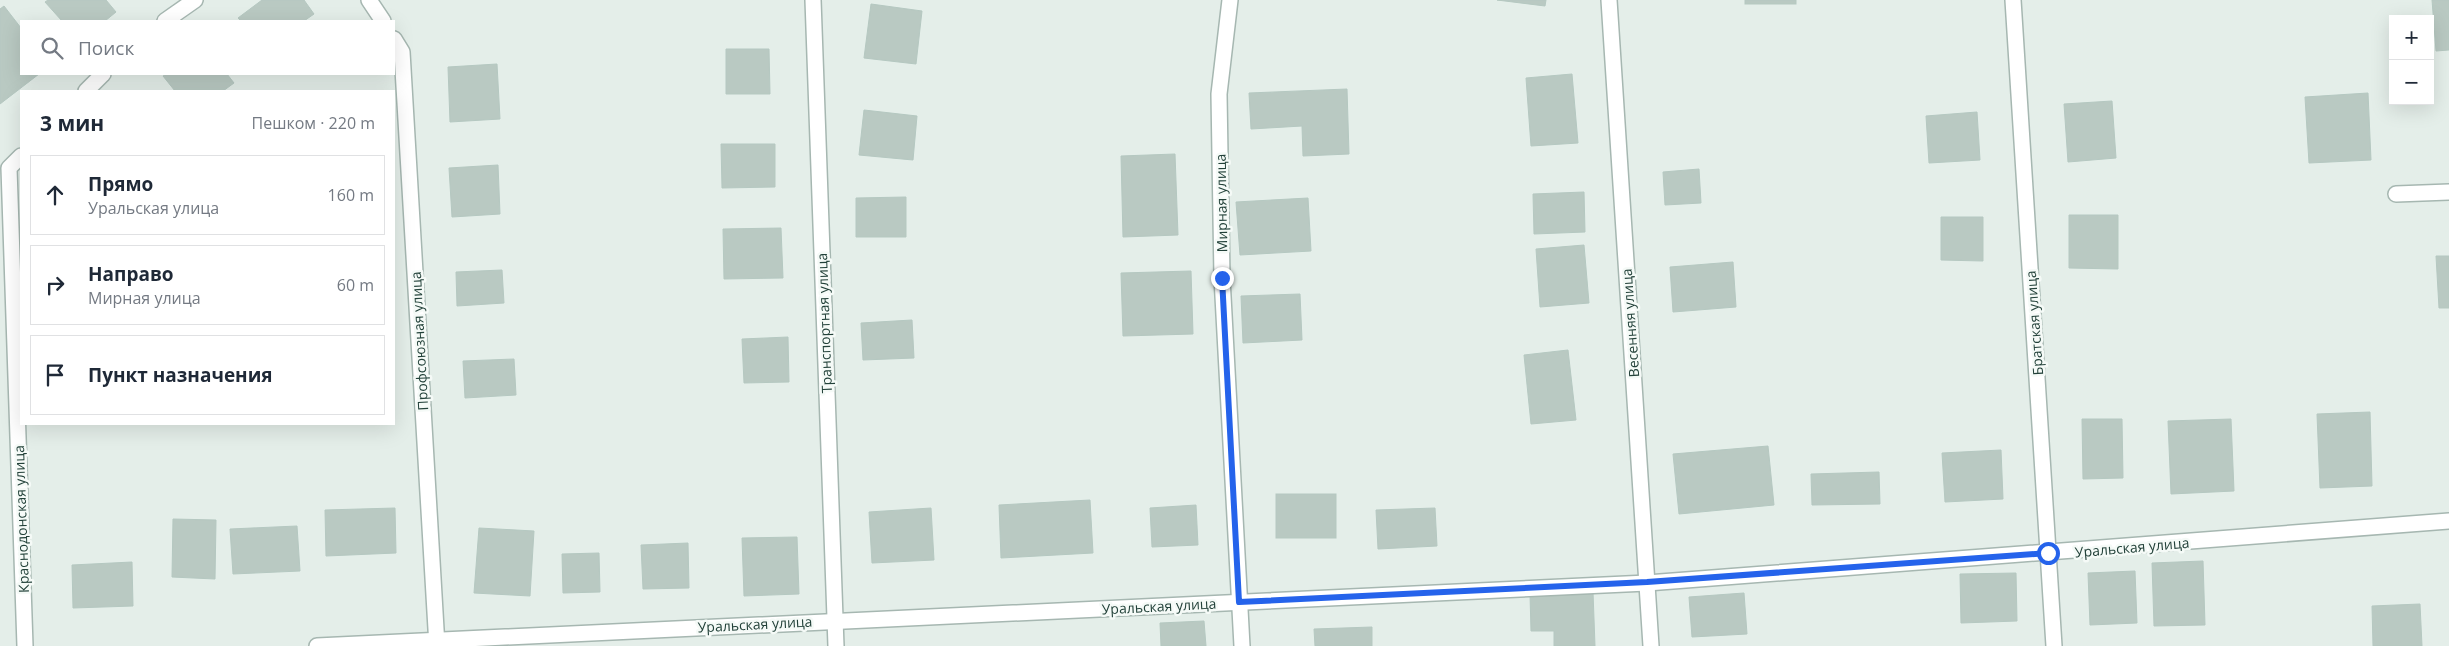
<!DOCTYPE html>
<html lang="ru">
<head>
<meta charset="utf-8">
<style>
	:root { --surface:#fff; --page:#f6f6f7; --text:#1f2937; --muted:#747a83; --line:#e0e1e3 }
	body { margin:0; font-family:"Open Sans",sans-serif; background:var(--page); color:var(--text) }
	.controls { position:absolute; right:15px; top:15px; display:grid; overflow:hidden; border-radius:0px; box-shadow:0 5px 20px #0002 }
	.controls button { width:45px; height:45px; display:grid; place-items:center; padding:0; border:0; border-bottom:1px solid var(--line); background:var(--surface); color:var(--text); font:25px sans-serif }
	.stop { position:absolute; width:15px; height:15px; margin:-11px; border:4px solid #2563eb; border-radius:50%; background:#fff }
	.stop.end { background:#2563eb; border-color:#fff; box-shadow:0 1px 5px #0008 }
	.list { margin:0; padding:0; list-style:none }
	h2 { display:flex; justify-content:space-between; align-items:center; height:65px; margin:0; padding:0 20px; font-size:21px }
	h2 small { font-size:16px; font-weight:400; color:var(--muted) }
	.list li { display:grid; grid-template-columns:32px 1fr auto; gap:15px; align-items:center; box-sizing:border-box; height:80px; margin:0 10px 10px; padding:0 10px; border:1px solid var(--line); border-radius:0px }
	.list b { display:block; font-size:19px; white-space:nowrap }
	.list p { margin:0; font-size:16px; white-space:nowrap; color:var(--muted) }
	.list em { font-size:16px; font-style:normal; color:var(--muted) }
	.icon { flex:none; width:28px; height:28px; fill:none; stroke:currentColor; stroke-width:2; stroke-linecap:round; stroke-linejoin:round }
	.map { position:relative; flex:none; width:2449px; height:646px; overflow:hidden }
	.search { position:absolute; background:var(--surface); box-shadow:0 5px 20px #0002; left:20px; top:20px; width:375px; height:55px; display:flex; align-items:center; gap:12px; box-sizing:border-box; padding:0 18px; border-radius:0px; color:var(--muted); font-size:19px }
	.panel { position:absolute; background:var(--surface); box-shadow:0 5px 20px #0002; left:20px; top:90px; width:375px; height:335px; border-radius:0px }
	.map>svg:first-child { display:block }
</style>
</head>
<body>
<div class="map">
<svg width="2449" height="646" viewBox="0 0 2449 646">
	<rect width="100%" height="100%" fill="#e4eee9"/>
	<g fill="#b9c9c2" stroke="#b5c8c1">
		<path d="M48,0h58l10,12 -11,9h-43l-17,-19z"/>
		<path d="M262,0h42l10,14 -10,7h-63l-3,-3z"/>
		<path d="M1497,0h49l-1,6z"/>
		<rect x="1745" y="0" width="51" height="4"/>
		<path d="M2432,0h17v50l-13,1z"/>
		<path d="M871,4l51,7 -6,53 -52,-6z"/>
		<path d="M4,6l17,22v46h18l-39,30v-95z"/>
		<path d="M726,49h43l1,45h-44z"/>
		<path d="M497,64l3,55 -50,3 -2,-55z"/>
		<path d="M167,74h60l7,9 -11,8h-48l-12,-15z"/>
		<path d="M1572,74l6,69 -47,3 -5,-68z"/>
		<path d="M1347,89l2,65 -46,2 -1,-30 -51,3 -2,-36z"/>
		<path d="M2368,93l3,67 -62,3 -4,-66z"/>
		<path d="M2112,101l4,57 -48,4 -4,-58z"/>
		<path d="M864,110l53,6 -4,44 -54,-5z"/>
		<path d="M1977,112l3,48 -51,3 -3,-47z"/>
		<path d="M721,144h54v43l-53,1z"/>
		<path d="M1175,154l3,81 -55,2 -2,-81z"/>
		<path d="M498,165l2,49 -48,3 -3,-49z"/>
		<path d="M1699,169l2,34 -36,2 -2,-33z"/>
		<path d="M1584,192l1,40 -51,2 -1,-40z"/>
		<path d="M906,197v40h-50v-39z"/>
		<path d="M1308,198l3,53 -71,4 -4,-53z"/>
		<path d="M2069,215h49v54l-49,-1z"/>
		<path d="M1941,217h42v44l-42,-1z"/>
		<path d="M781,228l2,50 -59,1 -1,-50z"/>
		<path d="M1584,245l5,58 -49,4 -4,-58z"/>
		<path d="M2436,256h13v52h-10z"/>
		<path d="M1733,262l3,45 -63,5 -3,-45z"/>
		<path d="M502,270l2,33 -47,3 -1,-34z"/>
		<path d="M1191,271l2,63 -70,2 -2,-63z"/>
		<path d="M1300,294l2,46 -59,3 -2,-47z"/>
		<path d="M912,320l2,38 -51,2 -2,-37z"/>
		<path d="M788,337l1,45 -45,1 -2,-44z"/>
		<path d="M1568,350l8,70 -45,4 -7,-69z"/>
		<path d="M514,359l2,36 -51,3 -2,-37z"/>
		<path d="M2370,412l2,74 -52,2 -3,-74z"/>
		<path d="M2082,419h40l1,59 -40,1z"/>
		<path d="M2231,419l3,72 -63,3 -3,-73z"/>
		<path d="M1768,446l6,59 -95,9 -6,-60z"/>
		<path d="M2001,450l2,49 -58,3 -3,-49z"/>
		<path d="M1879,472l1,32 -68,1 -1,-31z"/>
		<rect x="1276" y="494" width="60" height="44"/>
		<path d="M1090,500l3,53 -92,5 -2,-53z"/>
		<path d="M1196,505l2,40 -46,2 -2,-39z"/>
		<path d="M395,508l1,45 -70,3 -1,-46z"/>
		<path d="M931,508l3,52 -62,3 -3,-51z"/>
		<path d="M1435,508l2,38 -59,3 -2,-39z"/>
		<path d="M173,519l43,1 -1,59 -43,-2z"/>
		<path d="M297,526l3,45 -67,3 -3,-45z"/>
		<path d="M479,528l55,3 -4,65 -56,-3z"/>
		<path d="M797,537l2,57 -55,2 -2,-58z"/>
		<path d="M688,543l1,45 -46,1 -2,-44z"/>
		<path d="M599,553l1,39 -37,1 -1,-39z"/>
		<path d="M2203,561l2,64 -51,1 -2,-63z"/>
		<path d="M132,562l1,44 -60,2 -1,-43z"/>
		<path d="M2135,571l2,52 -47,2 -2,-52z"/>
		<path d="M2016,573l1,48 -56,2 -1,-49z"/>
		<path d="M1593,592l2,54h-41v-15h-23l-1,-37z"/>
		<path d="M1744,593l3,41 -55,3 -3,-40z"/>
		<path d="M2420,604l2,42h-49l-1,-40z"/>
		<path d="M1204,621l2,25h-45l-1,-23z"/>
		<path d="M1372,627v19h-57l-1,-17z"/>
	</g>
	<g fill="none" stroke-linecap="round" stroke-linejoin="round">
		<defs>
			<path id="service" d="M2396,194l53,-2"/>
			<g id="minor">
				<path d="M369,0l14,21"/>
				<path d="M813,0l23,646"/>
				<path d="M1230,0l-11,94 3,184 20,368"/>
				<path d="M1609,0l42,646"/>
				<path d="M2013,0l41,646"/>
				<path d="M165,21l30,-21"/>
				<path d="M394,39l8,13 35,594"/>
				<path d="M86,91l17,-17"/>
				<path d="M21,156l-12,12 16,478"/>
				<path d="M317,646l1330,-63 802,-62"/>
			</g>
		</defs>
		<use href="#service" stroke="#a6b7b1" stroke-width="18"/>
		<use href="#minor" stroke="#a6b7b1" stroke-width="18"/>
		<use href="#service" stroke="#fff" stroke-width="15"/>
		<use href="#minor" stroke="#fff" stroke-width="15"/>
	</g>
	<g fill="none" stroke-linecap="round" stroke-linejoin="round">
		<path stroke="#2563eb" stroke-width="6" d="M1222,278l17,324 408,-20 401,-29"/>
	</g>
	<g text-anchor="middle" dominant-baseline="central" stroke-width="5" stroke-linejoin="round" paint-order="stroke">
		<g font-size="14" fill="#224139" stroke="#f5faf7">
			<text transform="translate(1221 203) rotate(-91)">Мирная улица</text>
			<text transform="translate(824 323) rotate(-92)">Транспортная улица</text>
			<text transform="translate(1630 323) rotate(-94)">Весенняя улица</text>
			<text transform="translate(2034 323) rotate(-94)">Братская улица</text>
			<text transform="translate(419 341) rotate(-93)">Профсоюзная улица</text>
			<text transform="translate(21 519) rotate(-92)">Краснодонская улица</text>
			<text transform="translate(2132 547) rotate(-5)">Уральская улица</text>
			<text transform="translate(1159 606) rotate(-3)">Уральская улица</text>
			<text transform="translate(755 624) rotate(-3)">Уральская улица</text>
		</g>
	</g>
</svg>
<div class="controls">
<button>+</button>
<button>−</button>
</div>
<div class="stop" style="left:2048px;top:553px"></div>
<div class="stop end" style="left:1222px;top:278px"></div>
<div class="search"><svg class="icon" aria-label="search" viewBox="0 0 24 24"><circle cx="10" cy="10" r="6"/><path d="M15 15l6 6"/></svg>Поиск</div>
<section class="panel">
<h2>3 мин<small>Пешком · 220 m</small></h2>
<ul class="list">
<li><svg class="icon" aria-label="ahead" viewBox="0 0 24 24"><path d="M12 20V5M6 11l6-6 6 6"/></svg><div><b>Прямо</b><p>Уральская улица</p></div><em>160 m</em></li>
<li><svg class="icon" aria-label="right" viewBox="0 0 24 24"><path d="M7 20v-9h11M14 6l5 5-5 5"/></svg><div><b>Направо</b><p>Мирная улица</p></div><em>60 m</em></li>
<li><svg class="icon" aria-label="arrive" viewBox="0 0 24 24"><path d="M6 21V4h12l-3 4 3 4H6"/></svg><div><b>Пункт назначения</b></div></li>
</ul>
</section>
</div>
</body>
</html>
